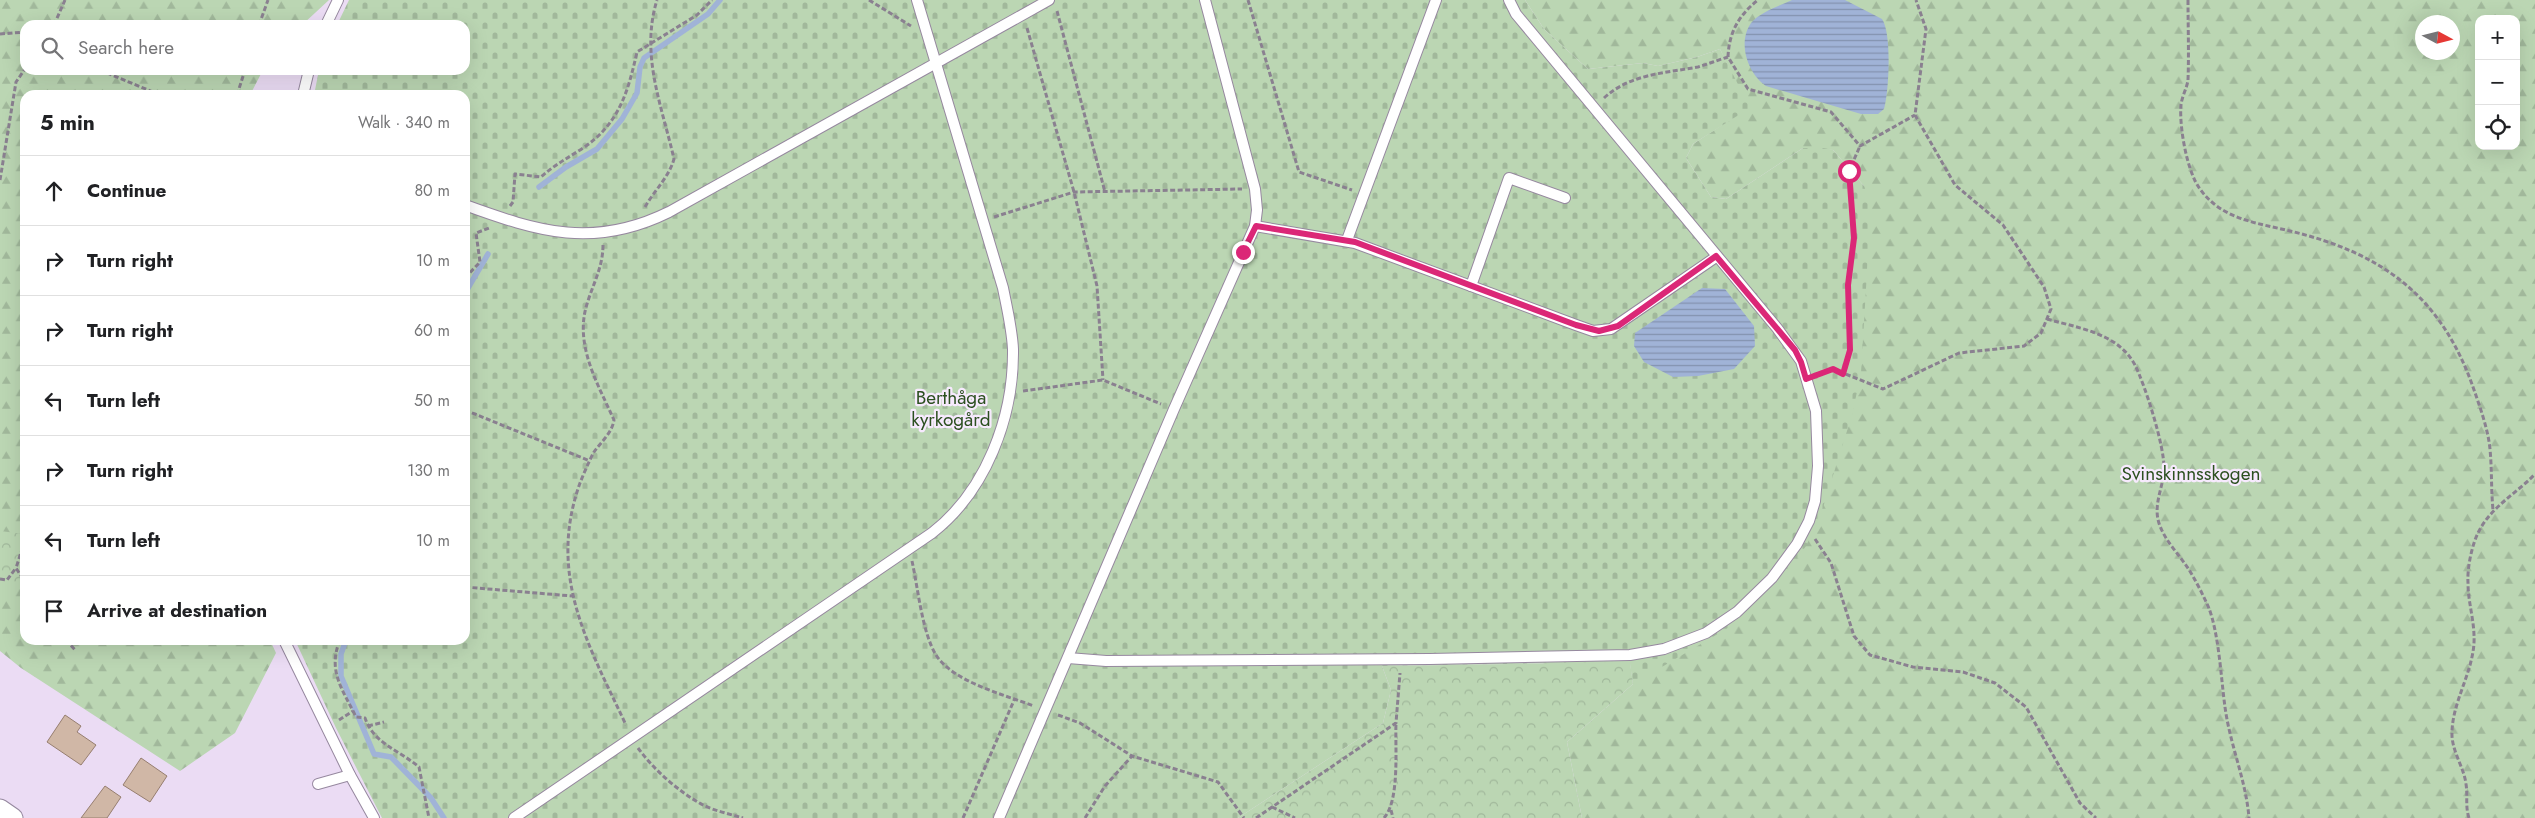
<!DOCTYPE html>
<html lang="en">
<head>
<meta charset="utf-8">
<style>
	:root { --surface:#fff; --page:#f6f6f6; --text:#202124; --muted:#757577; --line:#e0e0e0 }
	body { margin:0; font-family:Jost,sans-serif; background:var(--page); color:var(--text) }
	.controls { position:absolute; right:15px; top:15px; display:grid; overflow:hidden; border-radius:10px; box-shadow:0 5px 20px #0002 }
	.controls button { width:45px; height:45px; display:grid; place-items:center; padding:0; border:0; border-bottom:1px solid var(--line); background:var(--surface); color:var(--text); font:25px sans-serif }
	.compass { position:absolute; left:2415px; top:15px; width:45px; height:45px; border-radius:50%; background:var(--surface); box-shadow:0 5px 20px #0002; rotate:97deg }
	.stop { position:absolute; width:15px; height:15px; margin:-11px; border:4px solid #db2777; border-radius:50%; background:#fff }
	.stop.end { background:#db2777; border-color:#fff; box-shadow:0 1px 5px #0008 }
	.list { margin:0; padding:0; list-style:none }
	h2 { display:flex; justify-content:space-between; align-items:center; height:65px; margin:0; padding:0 20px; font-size:21px }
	h2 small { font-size:16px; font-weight:400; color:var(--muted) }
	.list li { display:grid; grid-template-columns:32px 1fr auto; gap:15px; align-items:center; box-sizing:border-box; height:70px; padding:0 20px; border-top:1px solid var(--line) }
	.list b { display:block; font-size:19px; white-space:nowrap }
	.list em { font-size:16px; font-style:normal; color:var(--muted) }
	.icon { flex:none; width:28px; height:28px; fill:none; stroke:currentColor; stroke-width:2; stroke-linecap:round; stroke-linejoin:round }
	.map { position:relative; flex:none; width:2535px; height:818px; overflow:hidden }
	.search { position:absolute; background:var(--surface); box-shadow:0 5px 20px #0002; left:20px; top:20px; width:450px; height:55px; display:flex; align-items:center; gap:12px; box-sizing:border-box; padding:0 18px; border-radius:15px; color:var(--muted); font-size:19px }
	.panel { position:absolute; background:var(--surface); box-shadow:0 5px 20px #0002; left:20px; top:90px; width:450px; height:555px; border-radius:15px }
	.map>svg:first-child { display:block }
</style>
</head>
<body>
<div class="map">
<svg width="2535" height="818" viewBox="0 0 2535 818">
	<defs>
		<pattern id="forest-firs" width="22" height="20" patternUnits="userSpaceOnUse" patternTransform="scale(1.25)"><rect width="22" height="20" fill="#bbd6b3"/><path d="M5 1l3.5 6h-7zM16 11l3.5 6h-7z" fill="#a1b89b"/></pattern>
		<pattern id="cemetery-stones" width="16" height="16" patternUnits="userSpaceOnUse" patternTransform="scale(1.25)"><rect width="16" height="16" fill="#bbd6b3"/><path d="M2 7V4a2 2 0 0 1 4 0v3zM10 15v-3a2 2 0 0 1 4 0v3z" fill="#a1b89b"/></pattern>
		<pattern id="park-crowns" width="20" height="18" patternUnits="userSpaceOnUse" patternTransform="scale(1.25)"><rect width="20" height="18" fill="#bbd6b3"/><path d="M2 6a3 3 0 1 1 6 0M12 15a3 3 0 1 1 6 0" fill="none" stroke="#a1b89b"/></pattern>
		<pattern id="water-rules" width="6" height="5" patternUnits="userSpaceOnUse" patternTransform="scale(1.25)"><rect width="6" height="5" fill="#a0b3d7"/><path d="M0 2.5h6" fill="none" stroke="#8392af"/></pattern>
	</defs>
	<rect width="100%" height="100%" fill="#ebdcf4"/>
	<g fill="url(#forest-firs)" fill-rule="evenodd">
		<path d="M0,0h329l-27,25h-277v45h238l-13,25h-225v545h245l6,13 -41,80 -55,38 -159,-103 -21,-17z"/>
		<path d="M1525,0h1010v818h-953l-15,-76 66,-58 -3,-21 -86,1 320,-478 -31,-36 -30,-2 -77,51 -15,-2 -25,-39 7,-14 55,-36 -28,-59 -23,8 -39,9 -15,-3 -55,6 -44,-40zM2479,19h37v127h-37zM2422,22h30v30h-30z"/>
	</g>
	<path fill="url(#cemetery-stones)" d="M349,0h1176l19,29 44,40 55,-6 15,3 39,-9 23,-8 28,55v5l-55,35 -7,14 25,39 15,2 77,-51h21l9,2 31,36 7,17 -10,170 -9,42 -32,102 -14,29 -21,30 -47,46 -105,62 -3,-22 -248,4 9,24 -8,33 -145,95h-856l-46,-90 -41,-88h170v-545h-151l5,-25h146v-45h-128z"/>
	<g fill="url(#park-crowns)">
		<path d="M0,531l25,3v54l-25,-1z"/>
		<path d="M1630,662l3,22 -66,58 15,76h-344l145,-95 8,-33 -9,-24z"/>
	</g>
	<g fill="url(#water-rules)">
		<path d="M1792,0h53l37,19c10,14 7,73 2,90l-6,5h-17l-95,-28c-18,-12 -29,-43 -15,-63 9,-11 28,-17 41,-23z"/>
		<path d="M1702,288l23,1 29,37 1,20 -21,23 -36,7 -25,1 -29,-15 -10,-16 1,-13z"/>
	</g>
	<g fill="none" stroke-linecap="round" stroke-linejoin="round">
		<g stroke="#a0b3d7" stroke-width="5.5">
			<path d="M539,187l27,-20 31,-18 25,-30 15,-26 3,-26 4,-9 64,-44 12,-14"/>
			<path d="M465,293l23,-39"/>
			<path d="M346,640l-5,14v22l33,78 17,3 40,41 13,20"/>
		</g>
	</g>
	<g fill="#d0b7a6" stroke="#967e6f">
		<path d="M65,715l16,11 -4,6 19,13 -15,20 -34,-23z"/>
		<path d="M141,758l26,18 -17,26 -27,-17z"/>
		<path d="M105,786l16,11 -14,21h-26z"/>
	</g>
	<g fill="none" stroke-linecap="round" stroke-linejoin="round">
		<defs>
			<g id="service">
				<path d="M326,25l12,-25"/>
				<path d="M303,95l6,-25"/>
				<path d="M465,205c74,27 129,44 204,7l380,-212"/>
				<path d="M1255,226l100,17 221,82 17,6 18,-2 105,-72"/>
				<path d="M1347,240l89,-240"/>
				<path d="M1471,286l38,-108 56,20"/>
				<path d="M284,640l66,135 24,43"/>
				<path d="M1068,658l38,3 324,-2 200,-4 34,-6 42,-16 31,-21 35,-34 25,-34 12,-23 6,-20 3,-35 -2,-55 -15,-50 -24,-33 -261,-314 -7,-14"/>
				<path d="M318,784l32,-9"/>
				<path d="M514,818l418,-285c54,-42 82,-116 81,-184 -1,-20 -6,-41 -10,-61l-86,-288"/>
				<path d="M999,818l175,-409 81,-183 2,-16 -2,-21 -50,-189"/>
			</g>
			<path id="minor" d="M0,809l13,9"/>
		</defs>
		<use href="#service" stroke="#96889f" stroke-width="12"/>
		<use href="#minor" stroke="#96889f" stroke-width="21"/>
		<g stroke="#8a8090" stroke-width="3" stroke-dasharray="5 2.5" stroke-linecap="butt">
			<path d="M869,0l42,26"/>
			<path d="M1248,0l51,172 53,18"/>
			<path d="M2188,0c0,26 1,53 0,80 -1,8 -6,16 -7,25 -2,21 6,67 19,84 21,30 57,34 90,42 92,22 151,65 183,156 7,20 15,42 17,62 2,21 1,40 3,61"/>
			<path d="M1057,11l48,181"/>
			<path d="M54,25l11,-25"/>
			<path d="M259,25l9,-25"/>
			<path d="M1027,28l47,164 23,94 6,94"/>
			<path d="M0,34l25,-2"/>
			<path d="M1728,57c1,-25 11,-42 30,-57"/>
			<path d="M100,70l60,25"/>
			<path d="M237,95l8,-25"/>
			<path d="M1604,98c26,-24 61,-25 94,-31 10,-3 20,-7 30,-10l20,32 83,23 29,34 55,-31"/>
			<path d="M0,180l16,-98 9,-13"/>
			<path d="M510,206l3,-4 2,-28 26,3c13,-12 27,-19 42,-29 36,-24 45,-56 54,-96l60,-37 15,-15"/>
			<path d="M645,207c9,-16 24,-30 29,-48 -12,-53 -34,-104 -17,-159"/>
			<path d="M994,217l80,-25 168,-3"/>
			<path d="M603,245c0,22 -10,39 -16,59 -13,41 11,80 27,116 -2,13 -13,22 -20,32 -5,9 -10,21 -14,31 -33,92 8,161 46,242"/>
			<path d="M465,278l15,-16 -4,-29 13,-5"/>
			<path d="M2047,319c31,9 71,14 88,46 10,20 30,82 29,105 -1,19 -12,36 -4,56 7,18 21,30 31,47 6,10 12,22 17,33 11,26 13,73 17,101 5,38 21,73 24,111"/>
			<path d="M1843,374l7,-24 -2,-65 6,-47 -5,-67 11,-25"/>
			<path d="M1818,375l15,-6 50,20 76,-36 65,-7 17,-13 10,-24 -7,-22 -41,-62 -48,-40 -40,-70 11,-86 -10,-29"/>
			<path d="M1023,391l80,-11 58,24"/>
			<path d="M465,410l125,51"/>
			<path d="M1815,539l16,24 23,73 16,19 43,12 50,5 32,11 31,24 54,96 16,15"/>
			<path d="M25,540l-9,28 9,14"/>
			<path d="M912,561c6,27 10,71 24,94 17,27 69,40 98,51"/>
			<path d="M0,579l7,1 9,-12"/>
			<path d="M465,587l107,9"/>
			<path d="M66,640l10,11"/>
			<path d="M340,640c-13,31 3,50 16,77l9,1c9,26 34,32 54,49l10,51"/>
			<path d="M1058,715l22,8 52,33 86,26 26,36"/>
			<path d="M339,720l14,-9"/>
			<path d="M368,726l16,-4"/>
			<path d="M638,748c16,22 41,44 65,57 12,6 27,9 40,13"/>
			<path d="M1272,807l23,11"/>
			<path d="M1391,810l2,8"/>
			<path d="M963,818l52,-120"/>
			<path d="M1085,818l20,-32 27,-30"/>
			<path d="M1256,818l140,-95 4,-50"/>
			<path d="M1384,818c16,-18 11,-70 12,-95"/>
			<path d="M2469,818c-4,-12 -1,-22 -3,-34 -2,-16 -13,-31 -14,-48 -1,-32 20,-61 22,-93 1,-21 -6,-40 -6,-60 -1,-15 4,-39 11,-52 13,-25 38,-38 56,-57"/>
		</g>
		<use href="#service" stroke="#fff" stroke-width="10"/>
		<use href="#minor" stroke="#fff" stroke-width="19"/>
	</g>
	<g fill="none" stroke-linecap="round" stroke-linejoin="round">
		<path stroke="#db2777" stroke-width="6" d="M1243,252l13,-26 99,16 221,83 23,6 19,-5 98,-70 79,94 6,12 5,17 27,-10 10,5 7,-24 -2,-65 6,-47 -5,-67"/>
	</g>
	<g text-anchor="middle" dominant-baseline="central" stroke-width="4.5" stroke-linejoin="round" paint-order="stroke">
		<g font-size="19" fill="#2c5020" stroke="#f7eafe">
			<text x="951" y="397">Berthåga<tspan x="951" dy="22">kyrkogård</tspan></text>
			<text x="2191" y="473">Svinskinnsskogen</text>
		</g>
	</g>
</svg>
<div class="controls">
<button>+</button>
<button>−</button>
<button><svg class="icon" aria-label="locate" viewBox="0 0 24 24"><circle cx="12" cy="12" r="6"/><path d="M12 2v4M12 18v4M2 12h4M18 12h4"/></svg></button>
</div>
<svg class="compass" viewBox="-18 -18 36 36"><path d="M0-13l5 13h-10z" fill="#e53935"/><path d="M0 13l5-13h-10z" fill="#757577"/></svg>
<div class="stop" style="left:1849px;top:171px"></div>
<div class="stop end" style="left:1243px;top:252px"></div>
<div class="search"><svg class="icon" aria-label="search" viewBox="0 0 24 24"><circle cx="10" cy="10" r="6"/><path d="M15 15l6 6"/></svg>Search here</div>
<section class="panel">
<h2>5 min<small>Walk · 340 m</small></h2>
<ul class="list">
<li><svg class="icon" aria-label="ahead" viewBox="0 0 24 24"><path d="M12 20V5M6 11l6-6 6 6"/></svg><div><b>Continue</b></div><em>80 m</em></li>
<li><svg class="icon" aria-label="right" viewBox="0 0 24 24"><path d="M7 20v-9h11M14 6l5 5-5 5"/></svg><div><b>Turn right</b></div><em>10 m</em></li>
<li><svg class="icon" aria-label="right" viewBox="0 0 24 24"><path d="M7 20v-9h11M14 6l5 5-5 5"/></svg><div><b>Turn right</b></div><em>60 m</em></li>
<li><svg class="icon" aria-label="left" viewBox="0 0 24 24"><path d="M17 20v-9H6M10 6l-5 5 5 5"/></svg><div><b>Turn left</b></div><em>50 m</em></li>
<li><svg class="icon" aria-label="right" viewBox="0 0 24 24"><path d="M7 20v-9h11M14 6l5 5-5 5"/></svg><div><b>Turn right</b></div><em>130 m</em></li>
<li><svg class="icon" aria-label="left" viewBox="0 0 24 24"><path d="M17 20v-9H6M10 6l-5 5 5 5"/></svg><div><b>Turn left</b></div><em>10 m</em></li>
<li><svg class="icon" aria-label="arrive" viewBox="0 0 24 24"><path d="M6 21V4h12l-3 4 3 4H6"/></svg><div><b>Arrive at destination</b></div></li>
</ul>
</section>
</div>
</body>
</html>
